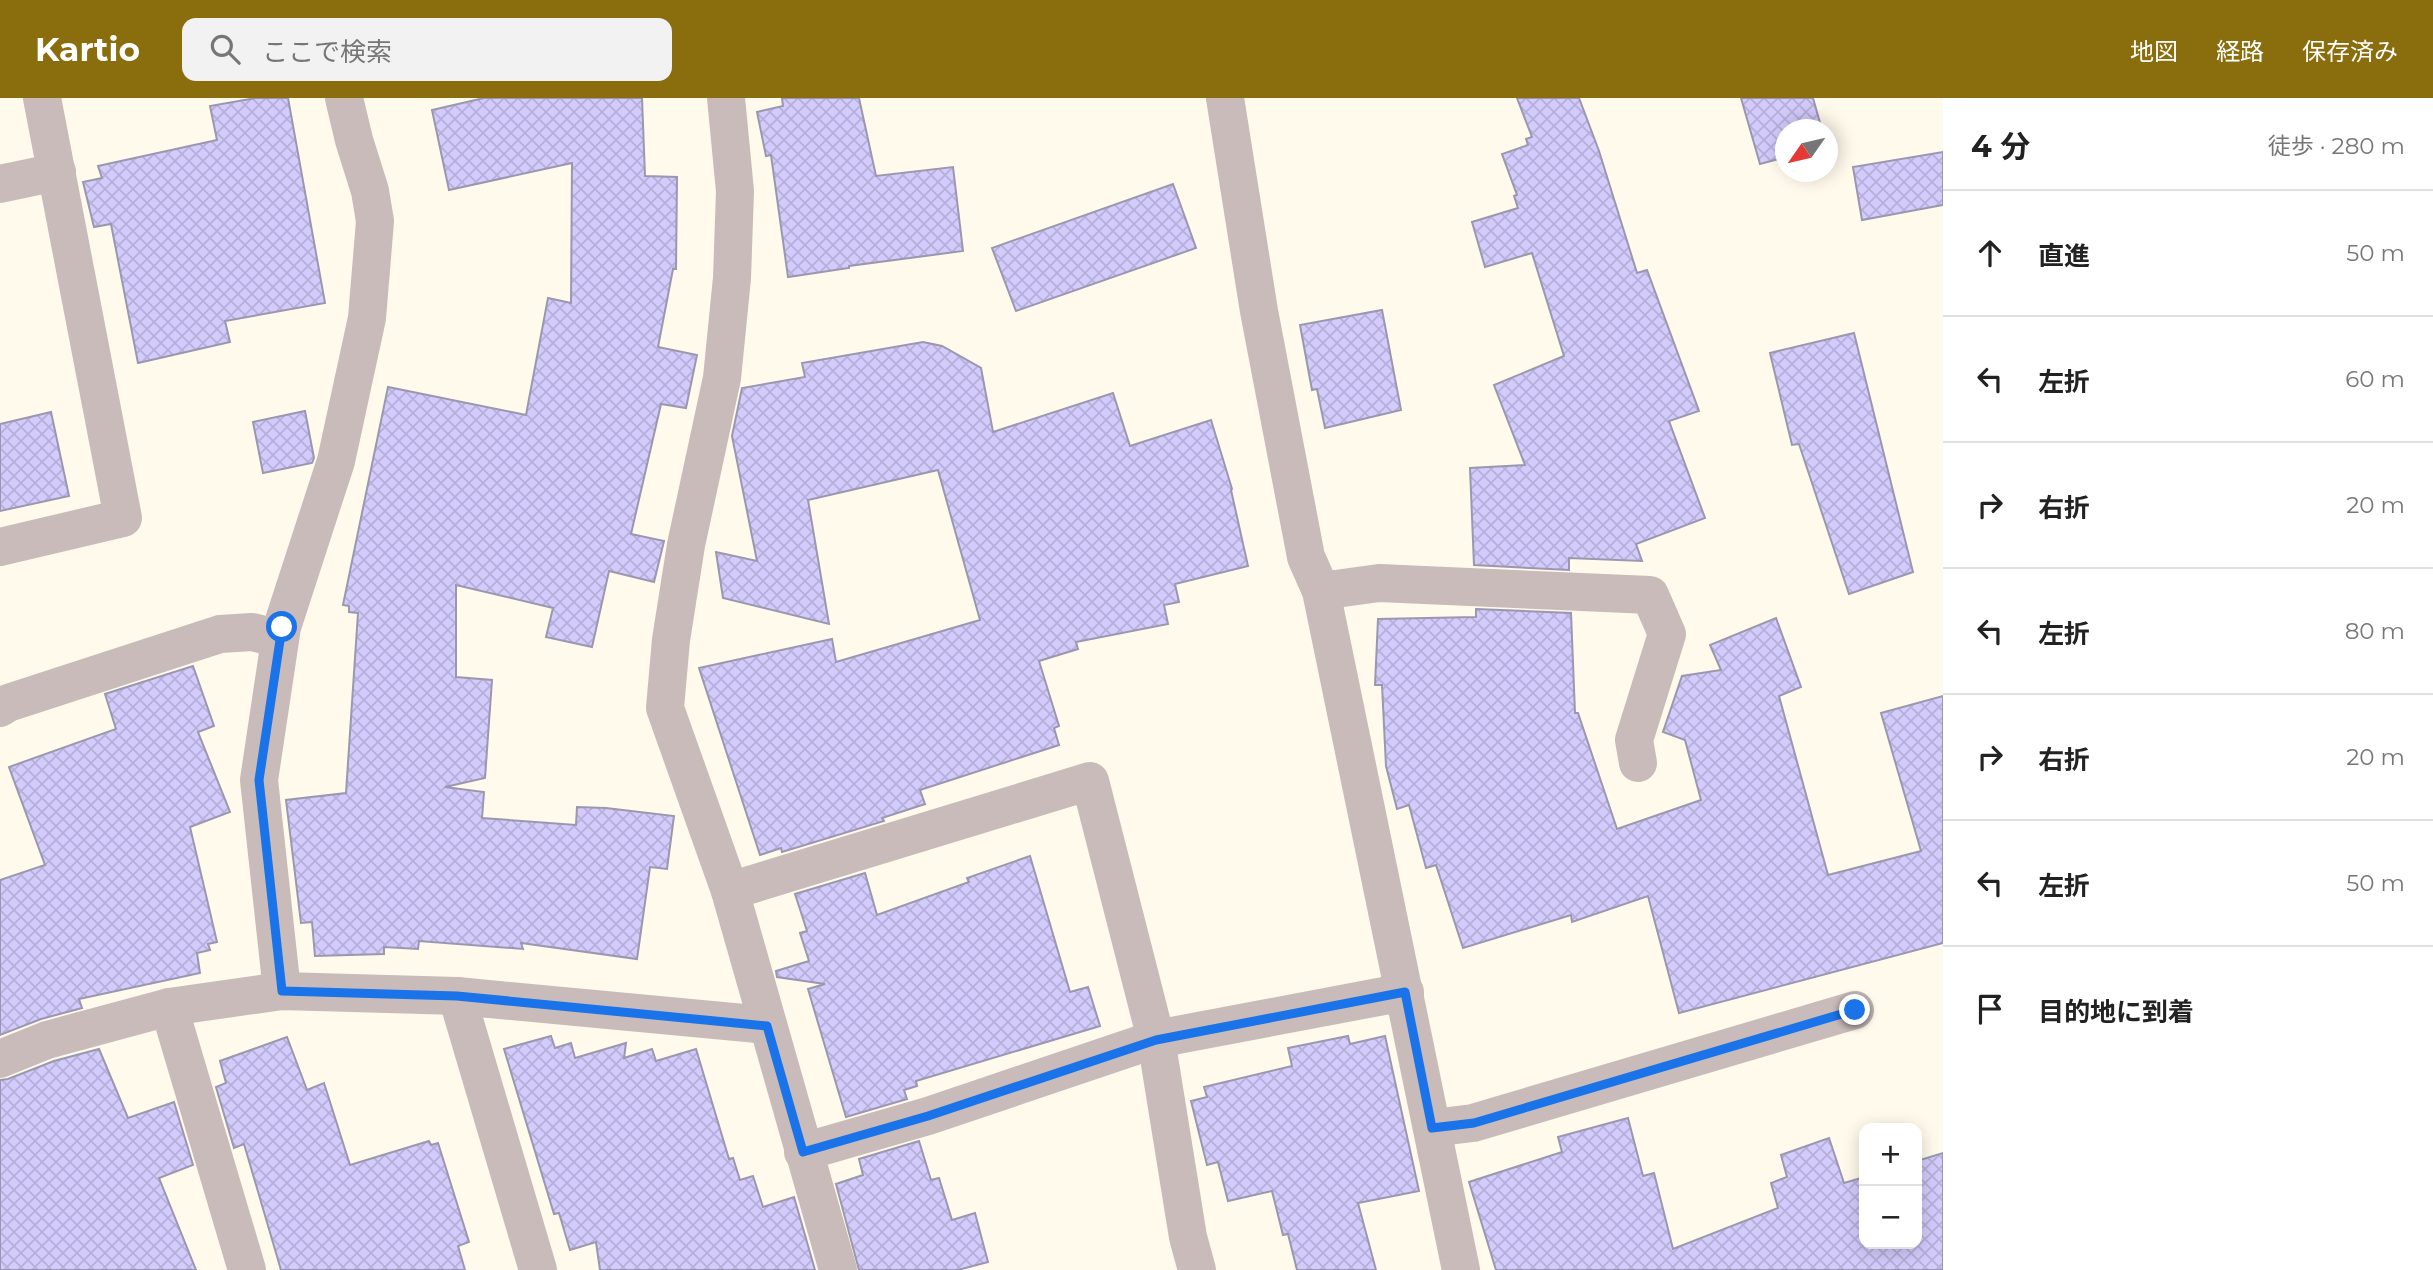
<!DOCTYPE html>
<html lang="ja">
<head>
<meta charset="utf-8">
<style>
	:root { --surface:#fff; --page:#f2f2f2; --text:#222; --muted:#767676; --line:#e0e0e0; --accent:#8a6e0e }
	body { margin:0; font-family:Montserrat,"Noto Sans JP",sans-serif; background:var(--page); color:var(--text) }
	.controls { position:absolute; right:21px; bottom:21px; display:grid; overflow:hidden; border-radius:14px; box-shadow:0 4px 18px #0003 }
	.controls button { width:63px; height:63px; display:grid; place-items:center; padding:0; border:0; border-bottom:2px solid var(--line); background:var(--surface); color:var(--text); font:35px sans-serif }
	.compass { position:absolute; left:1775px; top:21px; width:63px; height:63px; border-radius:50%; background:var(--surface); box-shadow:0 4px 18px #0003; rotate:236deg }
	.stop { position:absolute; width:21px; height:21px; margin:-16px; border:5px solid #1a73e8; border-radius:50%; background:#fff }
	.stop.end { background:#1a73e8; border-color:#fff; box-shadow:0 2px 7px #0008 }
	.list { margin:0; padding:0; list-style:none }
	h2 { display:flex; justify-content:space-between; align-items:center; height:91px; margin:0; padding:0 28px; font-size:30px }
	h2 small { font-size:23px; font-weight:400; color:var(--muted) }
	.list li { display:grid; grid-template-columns:46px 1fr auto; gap:21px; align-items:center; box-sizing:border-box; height:126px; padding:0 28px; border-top:2px solid var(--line) }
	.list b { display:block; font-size:26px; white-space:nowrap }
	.list em { font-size:23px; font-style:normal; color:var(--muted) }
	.icon { flex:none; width:38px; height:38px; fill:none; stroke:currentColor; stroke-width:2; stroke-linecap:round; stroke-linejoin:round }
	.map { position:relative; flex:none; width:1943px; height:1172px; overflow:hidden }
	header { display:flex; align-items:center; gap:42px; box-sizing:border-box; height:98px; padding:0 35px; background:var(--accent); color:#fff }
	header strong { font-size:33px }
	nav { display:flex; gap:38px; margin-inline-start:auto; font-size:24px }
	.search { width:490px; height:63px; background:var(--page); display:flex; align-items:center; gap:18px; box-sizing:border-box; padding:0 24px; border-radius:14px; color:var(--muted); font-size:26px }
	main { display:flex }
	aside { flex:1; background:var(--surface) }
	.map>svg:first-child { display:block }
</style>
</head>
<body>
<header>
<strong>Kartio</strong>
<div class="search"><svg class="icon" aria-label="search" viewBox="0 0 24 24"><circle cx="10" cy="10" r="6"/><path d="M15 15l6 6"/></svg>ここで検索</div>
<nav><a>地図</a><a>経路</a><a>保存済み</a></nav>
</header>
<main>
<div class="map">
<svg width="1943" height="1172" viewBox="0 0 1943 1172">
	<defs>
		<pattern id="building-cross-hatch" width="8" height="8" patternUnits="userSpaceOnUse" patternTransform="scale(1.75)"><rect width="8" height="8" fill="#d4cbfd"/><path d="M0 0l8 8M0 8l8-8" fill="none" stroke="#b6afd9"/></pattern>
	</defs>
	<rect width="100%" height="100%" fill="#fffaeb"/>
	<g fill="url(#building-cross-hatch)" stroke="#9b97ae" stroke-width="2">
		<path d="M256,0h32l37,205 -100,18 5,21 -92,21 -27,-139 -17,3 -11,-45 19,-4 -4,-12 119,-26 -7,-34z"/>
		<path d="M484,0h158l3,78 32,1 -1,92h-3l-15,78 39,8 -11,53 -25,-4 -30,130 33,7 -10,41 -45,-11 -17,76 -46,-10 7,-29 -97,-23v92l36,3 -7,98 -40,9 39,5 -2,26 94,7 1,-18 29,1 68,8 -7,53 -17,-2 -13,92 -116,-16 2,6 -104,-8 -1,8 -34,-2v7l-69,2 -3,-34 -11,1 -15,-123 60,-7 12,-180 -9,-1v-6l-6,-1 45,-218 138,28 22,-117 23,5 1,-140 -123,27 -17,-80z"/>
		<path d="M782,0h77l17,78 77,-9 10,84 -114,15v2l-61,9 -17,-122 -5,1 -9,-44 26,-6z"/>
		<path d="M1517,0h62l20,53 38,122 10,-3 52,141 -30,10 36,97 -69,26 6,17 -73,-3v12l-95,-5 -4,-97 55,-3 -31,-80 70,-29 -32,-103 -47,14 -13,-45 46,-14 -4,-12 3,-1 -15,-41 26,-9 -2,-6 6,-2z"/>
		<path d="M1741,0h72l9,32h-36v27l-26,7z"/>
		<path d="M1943,54v53l-81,15 -9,-53z"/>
		<path d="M1173,86l23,64 -180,63 -24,-63z"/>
		<path d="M1382,212l19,100 -76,18 -8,-39 -5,1 -12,-65z"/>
		<path d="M1854,235l59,239 -64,22 -50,-150 -7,1 -22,-92z"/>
		<path d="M923,244l19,4 39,22 12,64 120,-39 17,53 81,-26 21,69 -1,1 17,76 -73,18 4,18 -15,3 4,19 -92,18 2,7 -39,12 20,65 -5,2 5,17 -139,45 5,14 -43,14 2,3 -102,31 -1,-4 -21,7 -61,-187 133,-29 4,23 144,-42 -42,-150 -130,30 21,124 -106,-26 -7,-46 41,9 -25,-125 10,-48 63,-11 -3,-14z"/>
		<path d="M305,313l9,47 -2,5 -49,10 -10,-51z"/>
		<path d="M51,314l18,84 -69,15v-87z"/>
		<path d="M1476,511l95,4 4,100h3l39,116 84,-29 -16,-60 -22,-8 19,-56 39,-6 -11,-25 66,-27 25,69 -22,9 49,179 93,-24 -40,-138 62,-17v247l-264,70 -31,-117 -76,26 -1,-7 -108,33 -27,-83 -10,3 -17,-63 -12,4 -11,-43 -4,-81h-7l3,-66 98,-2z"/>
		<path d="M193,568l21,60 -16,6 32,80 -40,15 27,115 -9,2 2,6 -13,3 3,20 -121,26 3,9 -41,11 -41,16v-155l45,-15 -36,-98 107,-38 -11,-35z"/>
		<path d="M1030,758l40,136 18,-5 12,39 -184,55 1,5 -13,4 3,9 -61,18 -38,-128 17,-5 -48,-7 -1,-6 33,-10 -9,-28 7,-2 -12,-37 70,-21 12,42 92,-33 -2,-4z"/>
		<path d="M551,938l4,12 16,-5 4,15 51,-15 -2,15 28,-9 4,12 40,-12 33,110 4,-1 7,22 13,-4 10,31 31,-10 21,73h-215l-4,-28 -26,8 -11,-37 -5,1 -50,-165z"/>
		<path d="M1348,938l2,8 35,-8 34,155 -61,12 18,67h-79l-9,-36 -5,1 -11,-44 -44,10 -10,-39 -11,3 -16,-64 16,-4 -3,-10 88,-21 -4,-18z"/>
		<path d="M287,939l20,53 17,-7 26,82 79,-24 2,4 7,-2 31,99 -11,4 7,24h-184l-37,-126 -10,4 -18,-61 10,-4 -6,-22z"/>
		<path d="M99,951l29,69 46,-16 19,63 -34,13 37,92h-196v-190l8,-1 46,-18z"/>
		<path d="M1628,1020l15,58 11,-3 19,76 105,-41 -7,-25 16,-6 -6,-22 48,-17 15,45 20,-6v67h53v-83l26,-8v117h-447l-27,-88 93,-30 -4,-15z"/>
		<path d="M919,1043l12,39 8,-2 13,42 23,-7 13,49 -30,8h-99l-23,-86 27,-9 -4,-16z"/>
	</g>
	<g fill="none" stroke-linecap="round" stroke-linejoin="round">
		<g stroke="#c8bbba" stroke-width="38">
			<path d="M726,0l9,93 -3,87 -10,100 -36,167 -15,95 -6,68 65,183"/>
			<path d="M1225,0l34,213 47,246 15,34 140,679"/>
			<path d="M0,86l57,-12"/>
			<path d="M0,449l123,-29 -81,-420"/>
			<path d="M1321,493l58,-8 271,12 17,39 -33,106 4,23"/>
			<path d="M0,610l8,-5 212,-69 32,-2 28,7"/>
			<path d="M282,893l-23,-211 23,-153 54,-166 31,-143 8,-97 -5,-30 -16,-51 -10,-42"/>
			<path d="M457,898l81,274"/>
			<path d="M169,909l78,263"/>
			<path d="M0,961l47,-19 122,-33 113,-16 175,5 310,29"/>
			<path d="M1432,1030l41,-5 382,-113"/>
			<path d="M803,1054l125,-36 228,-77 249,-47"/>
			<path d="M838,1172l-108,-379 360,-110 66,258 32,198 9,33"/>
		</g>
	</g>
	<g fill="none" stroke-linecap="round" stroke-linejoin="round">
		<path stroke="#1a73e8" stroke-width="9" d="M282,529l-23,153 23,211 175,5 310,30 36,126 125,-36 228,-76 249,-48 27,136 42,-5 381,-113"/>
	</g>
</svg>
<div class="controls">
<button>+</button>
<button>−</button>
</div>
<svg class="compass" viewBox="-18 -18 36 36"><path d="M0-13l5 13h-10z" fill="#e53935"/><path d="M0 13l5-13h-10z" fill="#767676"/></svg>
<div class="stop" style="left:282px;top:529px"></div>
<div class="stop end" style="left:1855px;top:912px"></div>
</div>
<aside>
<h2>4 分<small>徒歩 · 280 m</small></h2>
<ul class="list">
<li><svg class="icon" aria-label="ahead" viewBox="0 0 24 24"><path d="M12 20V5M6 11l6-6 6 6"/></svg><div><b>直進</b></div><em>50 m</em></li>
<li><svg class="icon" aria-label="left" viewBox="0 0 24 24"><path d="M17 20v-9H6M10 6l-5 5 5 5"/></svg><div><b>左折</b></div><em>60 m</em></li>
<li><svg class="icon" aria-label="right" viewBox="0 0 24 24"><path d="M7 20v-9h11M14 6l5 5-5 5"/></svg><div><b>右折</b></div><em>20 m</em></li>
<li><svg class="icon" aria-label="left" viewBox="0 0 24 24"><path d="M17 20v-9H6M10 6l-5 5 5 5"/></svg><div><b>左折</b></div><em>80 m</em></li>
<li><svg class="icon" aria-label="right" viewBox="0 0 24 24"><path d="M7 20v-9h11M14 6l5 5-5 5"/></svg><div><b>右折</b></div><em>20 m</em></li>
<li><svg class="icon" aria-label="left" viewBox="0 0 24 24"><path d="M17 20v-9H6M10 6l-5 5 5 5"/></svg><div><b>左折</b></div><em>50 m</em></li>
<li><svg class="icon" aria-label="arrive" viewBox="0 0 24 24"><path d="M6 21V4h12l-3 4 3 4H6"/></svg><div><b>目的地に到着</b></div></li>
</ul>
</aside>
</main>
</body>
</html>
